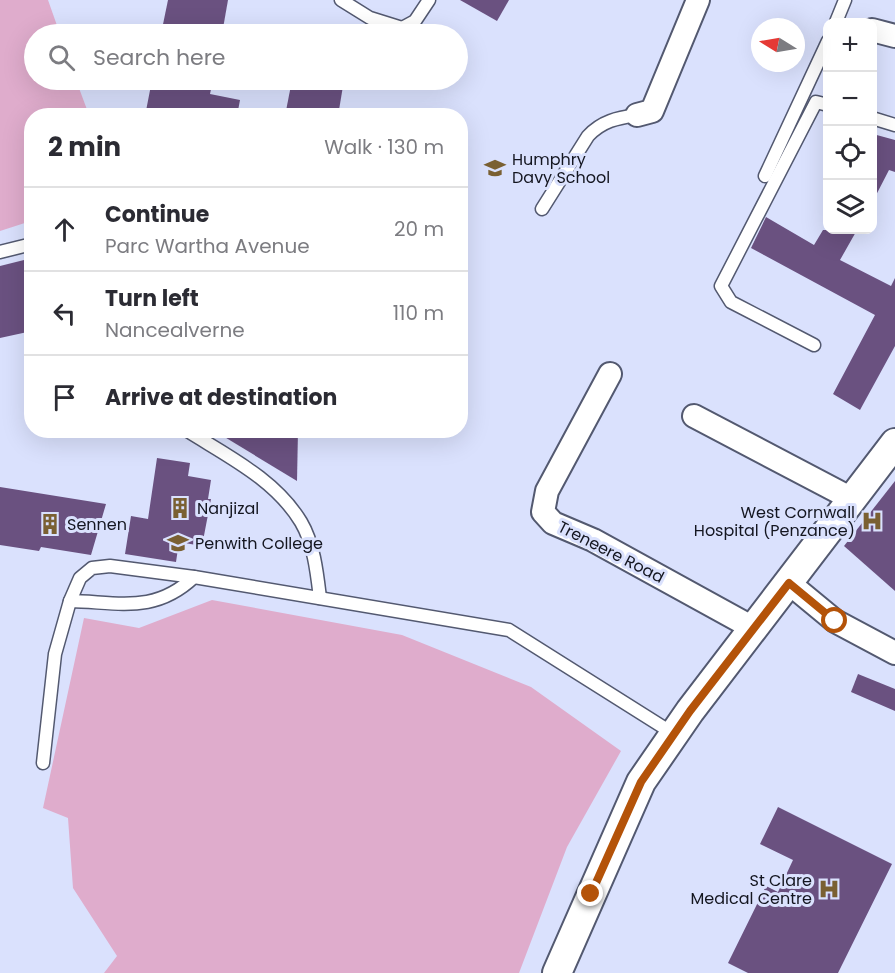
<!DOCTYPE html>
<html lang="en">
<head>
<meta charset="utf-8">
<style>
	:root { --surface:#fff; --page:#f2f2f3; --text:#2b2b33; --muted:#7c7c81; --line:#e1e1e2 }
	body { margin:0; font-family:Poppins,sans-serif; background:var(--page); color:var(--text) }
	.controls { position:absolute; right:18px; top:18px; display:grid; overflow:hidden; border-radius:12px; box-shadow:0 6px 24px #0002 }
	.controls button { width:54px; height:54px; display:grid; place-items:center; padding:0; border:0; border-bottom:2px solid var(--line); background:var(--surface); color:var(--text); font:30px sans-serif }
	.compass { position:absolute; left:751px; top:18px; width:54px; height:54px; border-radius:50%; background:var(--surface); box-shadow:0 6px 24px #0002; rotate:281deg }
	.stop { position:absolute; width:18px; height:18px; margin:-14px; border:4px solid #b45309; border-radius:50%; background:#fff }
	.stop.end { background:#b45309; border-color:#fff; box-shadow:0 2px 6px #0008 }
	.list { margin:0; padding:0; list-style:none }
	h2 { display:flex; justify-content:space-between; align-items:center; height:78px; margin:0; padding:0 24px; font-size:26px }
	h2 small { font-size:20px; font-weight:400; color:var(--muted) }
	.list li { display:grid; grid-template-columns:39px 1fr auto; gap:18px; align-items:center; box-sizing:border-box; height:84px; padding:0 24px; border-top:2px solid var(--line) }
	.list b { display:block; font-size:22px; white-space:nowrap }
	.list p { margin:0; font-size:20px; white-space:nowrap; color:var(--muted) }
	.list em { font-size:20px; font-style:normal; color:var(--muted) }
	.icon { flex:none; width:33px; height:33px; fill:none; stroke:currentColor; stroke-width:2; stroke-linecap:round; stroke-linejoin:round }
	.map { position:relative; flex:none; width:895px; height:973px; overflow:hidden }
	.search { position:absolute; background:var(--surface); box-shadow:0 6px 24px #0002; left:24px; top:24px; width:444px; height:66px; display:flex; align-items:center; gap:15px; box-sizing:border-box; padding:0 21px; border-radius:33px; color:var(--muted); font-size:22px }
	.panel { position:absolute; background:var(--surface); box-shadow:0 6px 24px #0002; left:24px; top:108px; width:444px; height:330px; border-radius:24px }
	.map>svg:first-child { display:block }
</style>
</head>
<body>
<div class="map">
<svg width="895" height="973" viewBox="0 0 895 973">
	<rect width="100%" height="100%" fill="#dae1fd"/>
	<g fill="#dfaccc">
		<path d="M0,0h48l12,34h-26v46h42l13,35 -57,1 -1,105 -31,10z"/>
		<path d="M212,600l190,35 129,52 90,64 -54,96 -48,126h-415l13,-17 -44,-68 -5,-70 -25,-10 41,-190 55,10z"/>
	</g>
	<g fill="#6a5180">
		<path d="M168,0h60l-6,34h-61z"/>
		<path d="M460,0h49l-12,21z"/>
		<path d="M152,80h61l-3,14 30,6 -3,16h-92z"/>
		<path d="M292,80h52l-6,36h-53z"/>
		<path d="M873,134l22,6v32l-6,-2 -16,31z"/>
		<path d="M766,217l48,28 9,-15h34l-17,30 51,26 4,-8v68l-35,64 -27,-16 42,-79 -124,-67z"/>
		<path d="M32,258v73l-32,7v-72z"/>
		<path d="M213,430h85l-1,51z"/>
		<path d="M157,458l33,5 -2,13 23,4 -3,19h3l-9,47 -23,-4 -3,20 -51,-8 6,-38 17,3z"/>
		<path d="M895,481v110l-51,-45z"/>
		<path d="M0,487l106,17 -15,51 -50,-8 -2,4 -39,-6z"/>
		<path d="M858,674l37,15v22l-44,-19z"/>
		<path d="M778,807l114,57 -54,109h-90l-20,-10 38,-77 12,6 15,-32 -33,-16z"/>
	</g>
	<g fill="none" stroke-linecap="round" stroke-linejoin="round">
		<defs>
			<g id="service">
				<path d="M341,0l29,18 32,10 13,-7 14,-21"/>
				<path d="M836,22l9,-22"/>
				<path d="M872,118l23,7"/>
				<path d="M765,176l63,-135"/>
				<path d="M542,209l46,-73c14,-15 29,-18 49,-21"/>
				<path d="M0,252l32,-8"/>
				<path d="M814,345l-83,-43 -10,-16 95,-184 12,3"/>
				<path d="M186,430c41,26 89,49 115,92 13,22 16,51 19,76"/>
				<path d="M70,601c49,1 85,13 124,-24"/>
				<path d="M43,763l12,-109 15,-53 10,-23 12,-10 18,-2 84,11 315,53 165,104"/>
			</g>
			<g id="minor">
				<path d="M872,30l23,6"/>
				<path d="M637,115l15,-4 46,-111"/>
				<path d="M610,374l-63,117 -4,21 10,11 40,17 160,88"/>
				<path d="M694,416l158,83"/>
				<path d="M789,583l46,38 60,32"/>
			</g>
			<path id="tertiary" d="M557,973l84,-191 49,-71 205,-268"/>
		</defs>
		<use href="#service" stroke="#535970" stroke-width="15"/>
		<use href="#minor" stroke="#535970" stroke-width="26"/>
		<use href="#tertiary" stroke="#535970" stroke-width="32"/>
		<use href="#service" stroke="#fff" stroke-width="12"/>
		<use href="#minor" stroke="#fff" stroke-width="22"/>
		<use href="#tertiary" stroke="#fff" stroke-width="28"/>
	</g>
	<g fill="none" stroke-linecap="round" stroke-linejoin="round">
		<path stroke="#b45309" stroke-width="8" d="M591,894l50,-112 49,-71 99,-128 46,38"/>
	</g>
	<defs>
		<symbol id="school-bare" viewBox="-9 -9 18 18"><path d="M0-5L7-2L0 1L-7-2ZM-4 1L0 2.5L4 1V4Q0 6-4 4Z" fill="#7a6032" stroke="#dae1fd" stroke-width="2.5" paint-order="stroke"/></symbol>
		<symbol id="building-bare" viewBox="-9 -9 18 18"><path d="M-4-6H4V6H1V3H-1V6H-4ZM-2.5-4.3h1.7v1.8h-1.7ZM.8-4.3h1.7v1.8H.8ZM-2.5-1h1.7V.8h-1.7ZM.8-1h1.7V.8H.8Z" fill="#7a6032" stroke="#dae1fd" stroke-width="2.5" paint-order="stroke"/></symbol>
		<symbol id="hospital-bare" viewBox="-9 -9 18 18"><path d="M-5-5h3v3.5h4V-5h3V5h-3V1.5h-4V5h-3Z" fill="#7a6032" stroke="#dae1fd" stroke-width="2.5" paint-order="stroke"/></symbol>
		<symbol id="university-bare" viewBox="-9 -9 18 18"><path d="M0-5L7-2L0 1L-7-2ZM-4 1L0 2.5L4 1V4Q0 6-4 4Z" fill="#7a6032" stroke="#dae1fd" stroke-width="2.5" paint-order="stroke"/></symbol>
	</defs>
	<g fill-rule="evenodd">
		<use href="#school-bare" x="480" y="153" width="30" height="30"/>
		<use href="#building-bare" x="165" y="493" width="30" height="30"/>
		<use href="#hospital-bare" x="857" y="506" width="30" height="30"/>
		<use href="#building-bare" x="35" y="509" width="30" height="30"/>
		<use href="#university-bare" x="163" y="528" width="30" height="30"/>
		<use href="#hospital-bare" x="814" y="874" width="30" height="30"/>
	</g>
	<g text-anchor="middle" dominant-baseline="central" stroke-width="6" stroke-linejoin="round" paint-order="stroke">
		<g font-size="16" fill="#141620" stroke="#dae1fd" text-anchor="start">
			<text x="512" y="159">Humphry<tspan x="512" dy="18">Davy School</tspan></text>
			<text x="197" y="508">Nanjizal</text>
			<text x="855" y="512" text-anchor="end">West Cornwall<tspan x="855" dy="18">Hospital (Penzance)</tspan></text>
			<text x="67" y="524">Sennen</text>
			<text x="195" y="543">Penwith College</text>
			<text x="812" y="880" text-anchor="end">St Clare<tspan x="812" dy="18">Medical Centre</tspan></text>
		</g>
		<g font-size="16" fill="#141620" stroke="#dae1fd">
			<text transform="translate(611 552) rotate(27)">Treneere Road</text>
		</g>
	</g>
</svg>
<div class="controls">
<button>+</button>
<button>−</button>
<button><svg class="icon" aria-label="locate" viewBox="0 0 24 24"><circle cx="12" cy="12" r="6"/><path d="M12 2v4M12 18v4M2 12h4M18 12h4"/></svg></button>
<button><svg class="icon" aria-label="layers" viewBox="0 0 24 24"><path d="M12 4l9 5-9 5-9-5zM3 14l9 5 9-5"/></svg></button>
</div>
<svg class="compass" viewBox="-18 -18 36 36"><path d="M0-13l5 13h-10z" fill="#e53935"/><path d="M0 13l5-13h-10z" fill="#7c7c81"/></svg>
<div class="stop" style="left:835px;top:621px"></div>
<div class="stop end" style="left:591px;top:894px"></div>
<div class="search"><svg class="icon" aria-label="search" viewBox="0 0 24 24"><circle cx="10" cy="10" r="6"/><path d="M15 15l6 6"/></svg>Search here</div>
<section class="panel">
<h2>2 min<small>Walk · 130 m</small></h2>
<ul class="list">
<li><svg class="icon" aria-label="ahead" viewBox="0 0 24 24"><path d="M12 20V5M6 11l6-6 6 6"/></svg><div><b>Continue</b><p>Parc Wartha Avenue</p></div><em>20 m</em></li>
<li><svg class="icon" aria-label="left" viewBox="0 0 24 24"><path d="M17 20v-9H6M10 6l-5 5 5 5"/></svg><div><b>Turn left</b><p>Nancealverne</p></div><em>110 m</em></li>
<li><svg class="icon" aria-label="arrive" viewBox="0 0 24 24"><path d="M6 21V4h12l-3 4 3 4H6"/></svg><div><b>Arrive at destination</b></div></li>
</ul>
</section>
</div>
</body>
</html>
